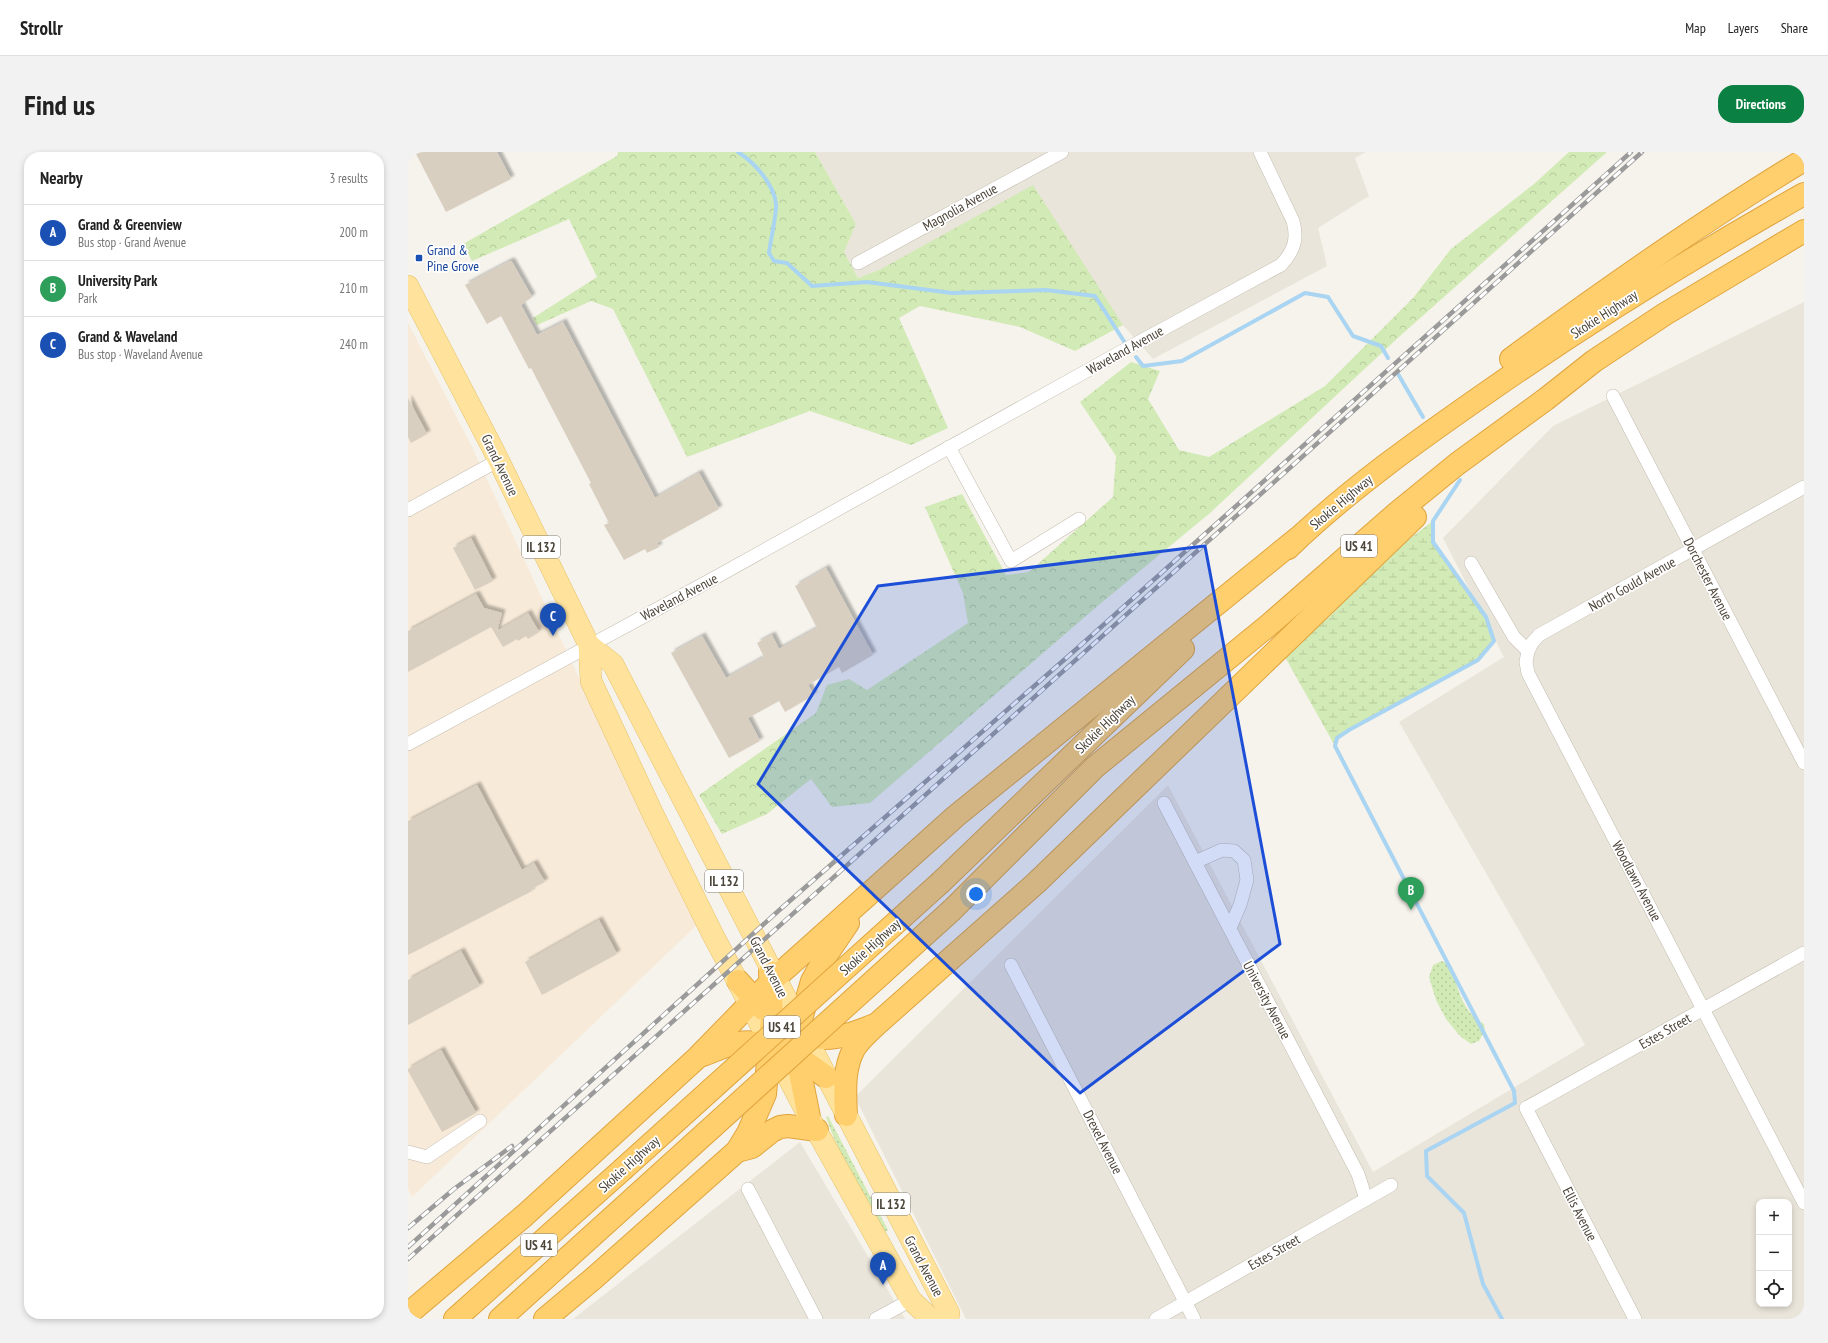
<!DOCTYPE html>
<html lang="en">
<head>
<meta charset="utf-8">
<style>
	:root { --surface:#fff; --page:#f2f2f2; --text:#222; --muted:#767676; --line:#e0e0e0; --accent:#0b8043 }
	body { margin:0; font-family:"PT Sans Narrow",sans-serif; background:var(--page); color:var(--text) }
	.controls { position:absolute; right:12px; bottom:12px; display:grid; overflow:hidden; border-radius:8px; box-shadow:0 2px 6px #0003 }
	.controls button { width:36px; height:36px; display:grid; place-items:center; padding:0; border:0; border-bottom:1px solid var(--line); background:var(--surface); color:var(--text); font:20px sans-serif }
	.you { position:absolute; left:568px; top:742px; width:14px; height:14px; margin:-10px; border:3px solid #fff; border-radius:50%; background:#1a73e8; box-shadow:0 0 0 6px #1a73e833 }
	.badge { display:grid; place-items:center; width:26px; height:26px; border-radius:50%; background:var(--accent); color:#fff; font-size:13px; font-weight:700 }
	.pin { position:absolute; translate:-50% -33px; filter:drop-shadow(0 1px 2px #0008) }
	.pin::after { content:''; position:absolute; top:21px; width:14px; height:12px; background:inherit; clip-path:polygon(0 0,100% 0,50% 100%) }
	.list { margin:0; padding:0; list-style:none }
	h2 { display:flex; justify-content:space-between; align-items:center; height:52px; margin:0; padding:0 16px; font-size:17px }
	h2 small { font-size:13px; font-weight:400; color:var(--muted) }
	.list li { display:grid; grid-template-columns:26px 1fr auto; gap:12px; align-items:center; box-sizing:border-box; height:56px; padding:0 16px; border-top:1px solid var(--line) }
	.list b { display:block; font-size:15px; white-space:nowrap }
	.list p { margin:0; font-size:13px; white-space:nowrap; color:var(--muted) }
	.list em { font-size:13px; font-style:normal; color:var(--muted) }
	.icon { flex:none; width:22px; height:22px; fill:none; stroke:currentColor; stroke-width:2; stroke-linecap:round; stroke-linejoin:round }
	.map { position:relative; flex:none; width:1396px; height:1167px; overflow:hidden; border-radius:16px }
	header { display:flex; align-items:center; gap:24px; box-sizing:border-box; height:56px; padding:0 20px; background:var(--surface); border-bottom:1px solid var(--line) }
	header strong { font-size:19px }
	nav { display:flex; gap:22px; margin-inline-start:auto; font-size:14px }
	.intro { display:flex; align-items:center; justify-content:space-between; box-sizing:border-box; height:96px; padding:0 24px }
	h1 { margin:0; font-size:28px }
	.button { padding:10px 18px; border-radius:16px; background:var(--accent); color:#fff; font-size:14px; font-weight:700 }
	main { display:flex; gap:24px; padding:0 24px }
	aside { flex:1; background:var(--surface); border-radius:16px; box-shadow:0 2px 6px #0003 }
	.map>svg:first-child { display:block }
</style>
</head>
<body>
<header>
<strong>Strollr</strong>
<nav><a>Map</a><a>Layers</a><a>Share</a></nav>
</header>
<div class="intro"><h1>Find us</h1><a class="button">Directions</a></div>
<main>
<aside>
<h2>Nearby<small>3 results</small></h2>
<ul class="list">
<li><span class="badge" style="background:#1a4fb4">A</span><div><b>Grand &amp; Greenview</b><p>Bus stop · Grand Avenue</p></div><em>200 m</em></li>
<li><span class="badge" style="background:#2e9e5b">B</span><div><b>University Park</b><p>Park</p></div><em>210 m</em></li>
<li><span class="badge" style="background:#1a4fb4">C</span><div><b>Grand &amp; Waveland</b><p>Bus stop · Waveland Avenue</p></div><em>240 m</em></li>
</ul>
</aside>
<div class="map">
<svg width="1396" height="1167" viewBox="0 0 1396 1167">
	<defs>
		<pattern id="green-dots" width="8" height="8" patternUnits="userSpaceOnUse"><rect width="8" height="8" fill="#d2eab5"/><path d="M2 2h.1M6 6h.1" fill="none" stroke="#b6ca9c" stroke-width="1.8" stroke-linecap="round"/></pattern>
		<pattern id="forest-crowns" width="20" height="18" patternUnits="userSpaceOnUse"><rect width="20" height="18" fill="#d2eab5"/><path d="M2 6a3 3 0 1 1 6 0M12 15a3 3 0 1 1 6 0" fill="none" stroke="#b6ca9c"/></pattern>
		<pattern id="wetland-marsh" width="20" height="14" patternUnits="userSpaceOnUse"><rect width="20" height="14" fill="#d2eab5"/><path d="M1 5h8M5 5V1M11 12h8M15 12V8" fill="none" stroke="#b6ca9c"/></pattern>
		<filter id="shadow"><feDropShadow dx="3.5" dy="-3.5" stdDeviation="1" flood-color="#0004"/></filter>
	</defs>
	<rect width="100%" height="100%" fill="#f6f3ec"/>
	<g fill="#eae5da" fill-rule="evenodd">
		<path d="M407,0h551l-11,6 14,38 -51,32 9,38 -174,93 -30,-34 -242,-56 -23,9 -14,-26 12,-28z"/>
		<path d="M1396,150v1017h-838l-111,-222 313,-312 205,387 212,-127 -186,-323 105,-65 -61,-119 110,-112zM1351,1050h30v102h-30z"/>
		<path d="M392,990l105,177h-332z"/>
	</g>
	<path fill="#f7ead8" d="M0,171l64,124 107,231 119,246 -286,273 -4,-8z"/>
	<g fill="url(#green-dots)">
		<path d="M1034,809l10,6c5,21 11,46 32,57l1,6 -6,11 -8,3 -11,-8 -14,-17 -10,-19 -7,-23 4,-12z"/>
		<path d="M420,964l60,114 -3,2c-23,-37 -45,-74 -59,-115z"/>
	</g>
	<g fill="url(#forest-crowns)">
		<path d="M210,0h197l41,72 -12,28 14,26 23,-9 152,-84 90,140 -48,26 -55,-24 -100,-21 -21,12 49,110 -37,17 -101,-34 -123,46 -74,-148 -22,-8 -54,24 -4,-7 64,-41 -28,-58 -97,42 -9,-17 154,-88z"/>
		<path d="M1161,0h38l-207,184 -190,177 -116,96 -224,194 -38,4 -21,-28 -44,35 -45,20 -23,-39 117,-82 11,-28 22,-6 18,11 101,-67 -5,-30 -38,-86 37,-13 44,81 23,-3 84,-75 3,-41 -36,-54 51,-40 29,9 -12,28 31,51 30,7 116,-71 88,-88 38,-49 83,-65z"/>
	</g>
	<path fill="url(#wetland-marsh)" d="M1025,369v21l53,75 8,24 -16,19 -129,70 -12,8 -2,8 -50,-89 45,-41 58,-61z"/>
	<g fill="none" stroke-linecap="round" stroke-linejoin="round">
		<g stroke="#a9d4f2" stroke-width="4">
			<path d="M330,0c16,10 36,32 38,52 1,9 -6,38 -7,49l5,8 13,2 25,23 55,-4 85,11 94,-3 49,6 32,50"/>
			<path d="M728,205l7,9 39,-5 123,-68 23,4 25,39 28,10 7,12"/>
			<path d="M990,222l25,43"/>
			<path d="M1052,328l-27,41v21l53,75 8,24 -16,19 -129,70 -12,8 -2,8 179,345 1,12 -89,48 1,25 37,37 19,71 19,35"/>
		</g>
	</g>
	<g fill="#d8cfc1" filter="url(#shadow)">
		<path d="M7,0h82l14,27 -65,33z"/>
		<path d="M102,109l2,1 20,35 -11,8 16,30 26,-13 92,176 44,-25 20,36 -62,34 2,4 -12,6 -2,-4 -21,11 -20,-35 5,-2 -20,-39 2,-1 -60,-115 -2,1 -28,-53 -14,8 -22,-39z"/>
		<path d="M0,246l19,36 -16,9 -3,-6z"/>
		<path d="M63,386l22,43 -18,9 -22,-42z"/>
		<path d="M418,416l47,87 -31,18 -3,-6 -31,18 6,10 -29,17 -6,-11 -31,17 12,23 -31,17 -58,-105 31,-17 24,42 38,-21 -7,-14 15,-8 7,14 38,-21 -22,-42z"/>
		<path d="M68,442l8,14 18,5 -5,18 31,-18 11,19 -11,7 -2,-3 -8,5 -1,-2 -14,8 -12,-20 -83,45v-41z"/>
		<path d="M69,633l45,85 12,-7 11,19 -14,7 1,2 -124,64v-134z"/>
		<path d="M191,768l18,34 -75,41 -17,-33z"/>
		<path d="M53,799l19,35 -72,39v-45z"/>
		<path d="M33,898l35,63 -34,19 -34,-61v-2z"/>
	</g>
	<g fill="none" stroke-linecap="round" stroke-linejoin="round">
		<defs>
			<g id="street">
				<path d="M450,111l204,-111"/>
				<path d="M1205,244l191,367"/>
				<path d="M541,295l62,114 68,-42"/>
				<path d="M0,358l91,-50"/>
				<path d="M1063,411l43,74 14,14 -2,11 2,11 276,530"/>
				<path d="M1120,499l4,-8 7,-8 265,-148"/>
				<path d="M0,592l301,-163 408,-227 164,-89c13,-14 17,-26 12,-44l-33,-69"/>
				<path d="M756,651l194,371 8,25"/>
				<path d="M787,710l27,-12 12,1 10,9 3,20 -7,25 -10,23"/>
				<path d="M603,813l183,354"/>
				<path d="M0,1000l19,5 53,-36"/>
				<path d="M340,1037l68,130"/>
				<path d="M468,1167l35,-19"/>
				<path d="M748,1167l235,-134"/>
				<path d="M1227,1167l-109,-211 278,-155"/>
			</g>
			<g id="primary">
				<path d="M0,134l85,163 96,196 2,36 61,131 61,123 96,182 102,183 20,19"/>
				<path d="M181,493l24,19 336,649 -1,6"/>
			</g>
			<g id="highway">
				<path d="M1103,207c95,-70 192,-138 293,-199"/>
				<path d="M880,396c61,-59 132,-109 201,-157 102,-71 207,-136 315,-197"/>
				<path d="M533,730l242,-233"/>
				<path d="M544,758l143,-143 175,-143 128,-112 59,-48 89,-65 48,-38 71,-47 139,-83"/>
				<path d="M330,829l25,28"/>
				<path d="M390,882c28,8 48,3 74,-8"/>
				<path d="M295,903c11,-4 23,-10 35,-12 31,-5 65,16 88,34"/>
				<path d="M438,963c-1,-22 -3,-46 8,-66 5,-9 16,-18 23,-25l159,-141 379,-366"/>
				<path d="M401,965l-12,-59v-25l15,-52 15,-27 21,-31"/>
				<path d="M329,999l15,-4 20,-16 8,-4 8,-1 29,4"/>
				<path d="M0,1162l117,-99 173,-158 77,-79 181,-162 342,-278"/>
				<path d="M47,1167l167,-149"/>
				<path d="M92,1167l135,-122"/>
				<path d="M137,1167l49,-41 143,-127 11,-18 17,-39 7,-76 -2,-46"/>
			</g>
		</defs>
		<use href="#street" stroke="#c2bbae" stroke-width="14"/>
		<use href="#primary" stroke="#e6c16a" stroke-width="22"/>
		<use href="#highway" stroke="#e0a43c" stroke-width="24"/>
		<use href="#street" stroke="#fff" stroke-width="13"/>
		<use href="#primary" stroke="#ffe39c" stroke-width="21"/>
		<use href="#highway" stroke="#ffcf6e" stroke-width="22"/>
		<defs>
			<g id="rail">
				<path d="M0,1076l46,-39 58,-43"/>
				<path d="M0,1095l368,-334 305,-268 550,-493"/>
				<path d="M0,1107l1234,-1107"/>
			</g>
		</defs>
		<use href="#rail" stroke="#9a9a9a" stroke-width="4.5"/>
		<use href="#rail" stroke="#fff" stroke-width="3" stroke-dasharray="9" stroke-linecap="butt"/>
		<defs>
			<g id="highway-bridge">
				<path d="M214,1018l319,-288"/>
				<path d="M227,1045l317,-287"/>
			</g>
		</defs>
		<use href="#highway-bridge" stroke="#e0a43c" stroke-width="24" stroke-linecap="butt"/>
		<use href="#highway-bridge" stroke="#ffcf6e" stroke-width="22"/>
	</g>
	<path fill="#1d4ed8" fill-opacity="0.2" stroke="#1d4ed8" stroke-width="3" stroke-linejoin="round" d="M797,394l75,398 -200,149 -322,-309 120,-198z"/>
	<rect fill="#1a4fb4" stroke="#fff" stroke-width="1.5" x="7" y="102" width="8" height="8" rx="2"/>
	<g text-anchor="middle" dominant-baseline="central" stroke-width="3.5" stroke-linejoin="round" paint-order="stroke">
		<g fill="#fff" stroke="#817c74" stroke-width="1">
			<rect x="933" y="383" width="36" height="22" rx="3"/>
			<rect x="114" y="384" width="38" height="22" rx="3"/>
			<rect x="297" y="718" width="38" height="22" rx="3"/>
			<rect x="356" y="864" width="36" height="22" rx="3"/>
			<rect x="464" y="1041" width="38" height="22" rx="3"/>
			<rect x="113" y="1082" width="36" height="22" rx="3"/>
		</g>
		<g font-size="13" font-weight="bold" fill="#4b4439">
			<text x="951" y="394">US 41</text>
			<text x="133" y="395">IL 132</text>
			<text x="316" y="729">IL 132</text>
			<text x="374" y="875">US 41</text>
			<text x="483" y="1052">IL 132</text>
			<text x="131" y="1093">US 41</text>
		</g>
		<g font-size="14" fill="#4b4439" stroke="#fff">
			<text transform="translate(552 55) rotate(-29)">Magnolia Avenue</text>
			<text transform="translate(1196 162) rotate(-33)">Skokie Highway</text>
			<text transform="translate(717 198) rotate(-29)">Waveland Avenue</text>
			<text transform="translate(92 313) rotate(64)">Grand Avenue</text>
			<text transform="translate(933 350) rotate(-40)">Skokie Highway</text>
			<text transform="translate(1300 427) rotate(63)">Dorchester Avenue</text>
			<text transform="translate(1224 432) rotate(-29)">North Gould Avenue</text>
			<text transform="translate(271 445) rotate(-28)">Waveland Avenue</text>
			<text transform="translate(697 572) rotate(-44)">Skokie Highway</text>
			<text transform="translate(1229 729) rotate(62)">Woodlawn Avenue</text>
			<text transform="translate(462 795) rotate(-42)">Skokie Highway</text>
			<text transform="translate(361 815) rotate(63)">Grand Avenue</text>
			<text transform="translate(859 848) rotate(62)">University Avenue</text>
			<text transform="translate(1257 879) rotate(-30)">Estes Street</text>
			<text transform="translate(695 990) rotate(63)">Drexel Avenue</text>
			<text transform="translate(221 1012) rotate(-42)">Skokie Highway</text>
			<text transform="translate(1172 1062) rotate(63)">Ellis Avenue</text>
			<text transform="translate(866 1100) rotate(-30)">Estes Street</text>
			<text transform="translate(516 1114) rotate(62)">Grand Avenue</text>
		</g>
		<g font-size="14" fill="#164399" stroke="#fff" text-anchor="start">
			<text x="19" y="98">Grand &amp;<tspan x="19" dy="16">Pine Grove</tspan></text>
		</g>
	</g>
</svg>
<div class="controls">
<button>+</button>
<button>−</button>
<button><svg class="icon" aria-label="locate" viewBox="0 0 24 24"><circle cx="12" cy="12" r="6"/><path d="M12 2v4M12 18v4M2 12h4M18 12h4"/></svg></button>
</div>
<div class="you"></div>
<div class="pin badge" style="left:475px;top:1133px;background:#1a4fb4">A</div>
<div class="pin badge" style="left:1003px;top:758px;background:#2e9e5b">B</div>
<div class="pin badge" style="left:145px;top:484px;background:#1a4fb4">C</div>
</div>
</main>
</body>
</html>
